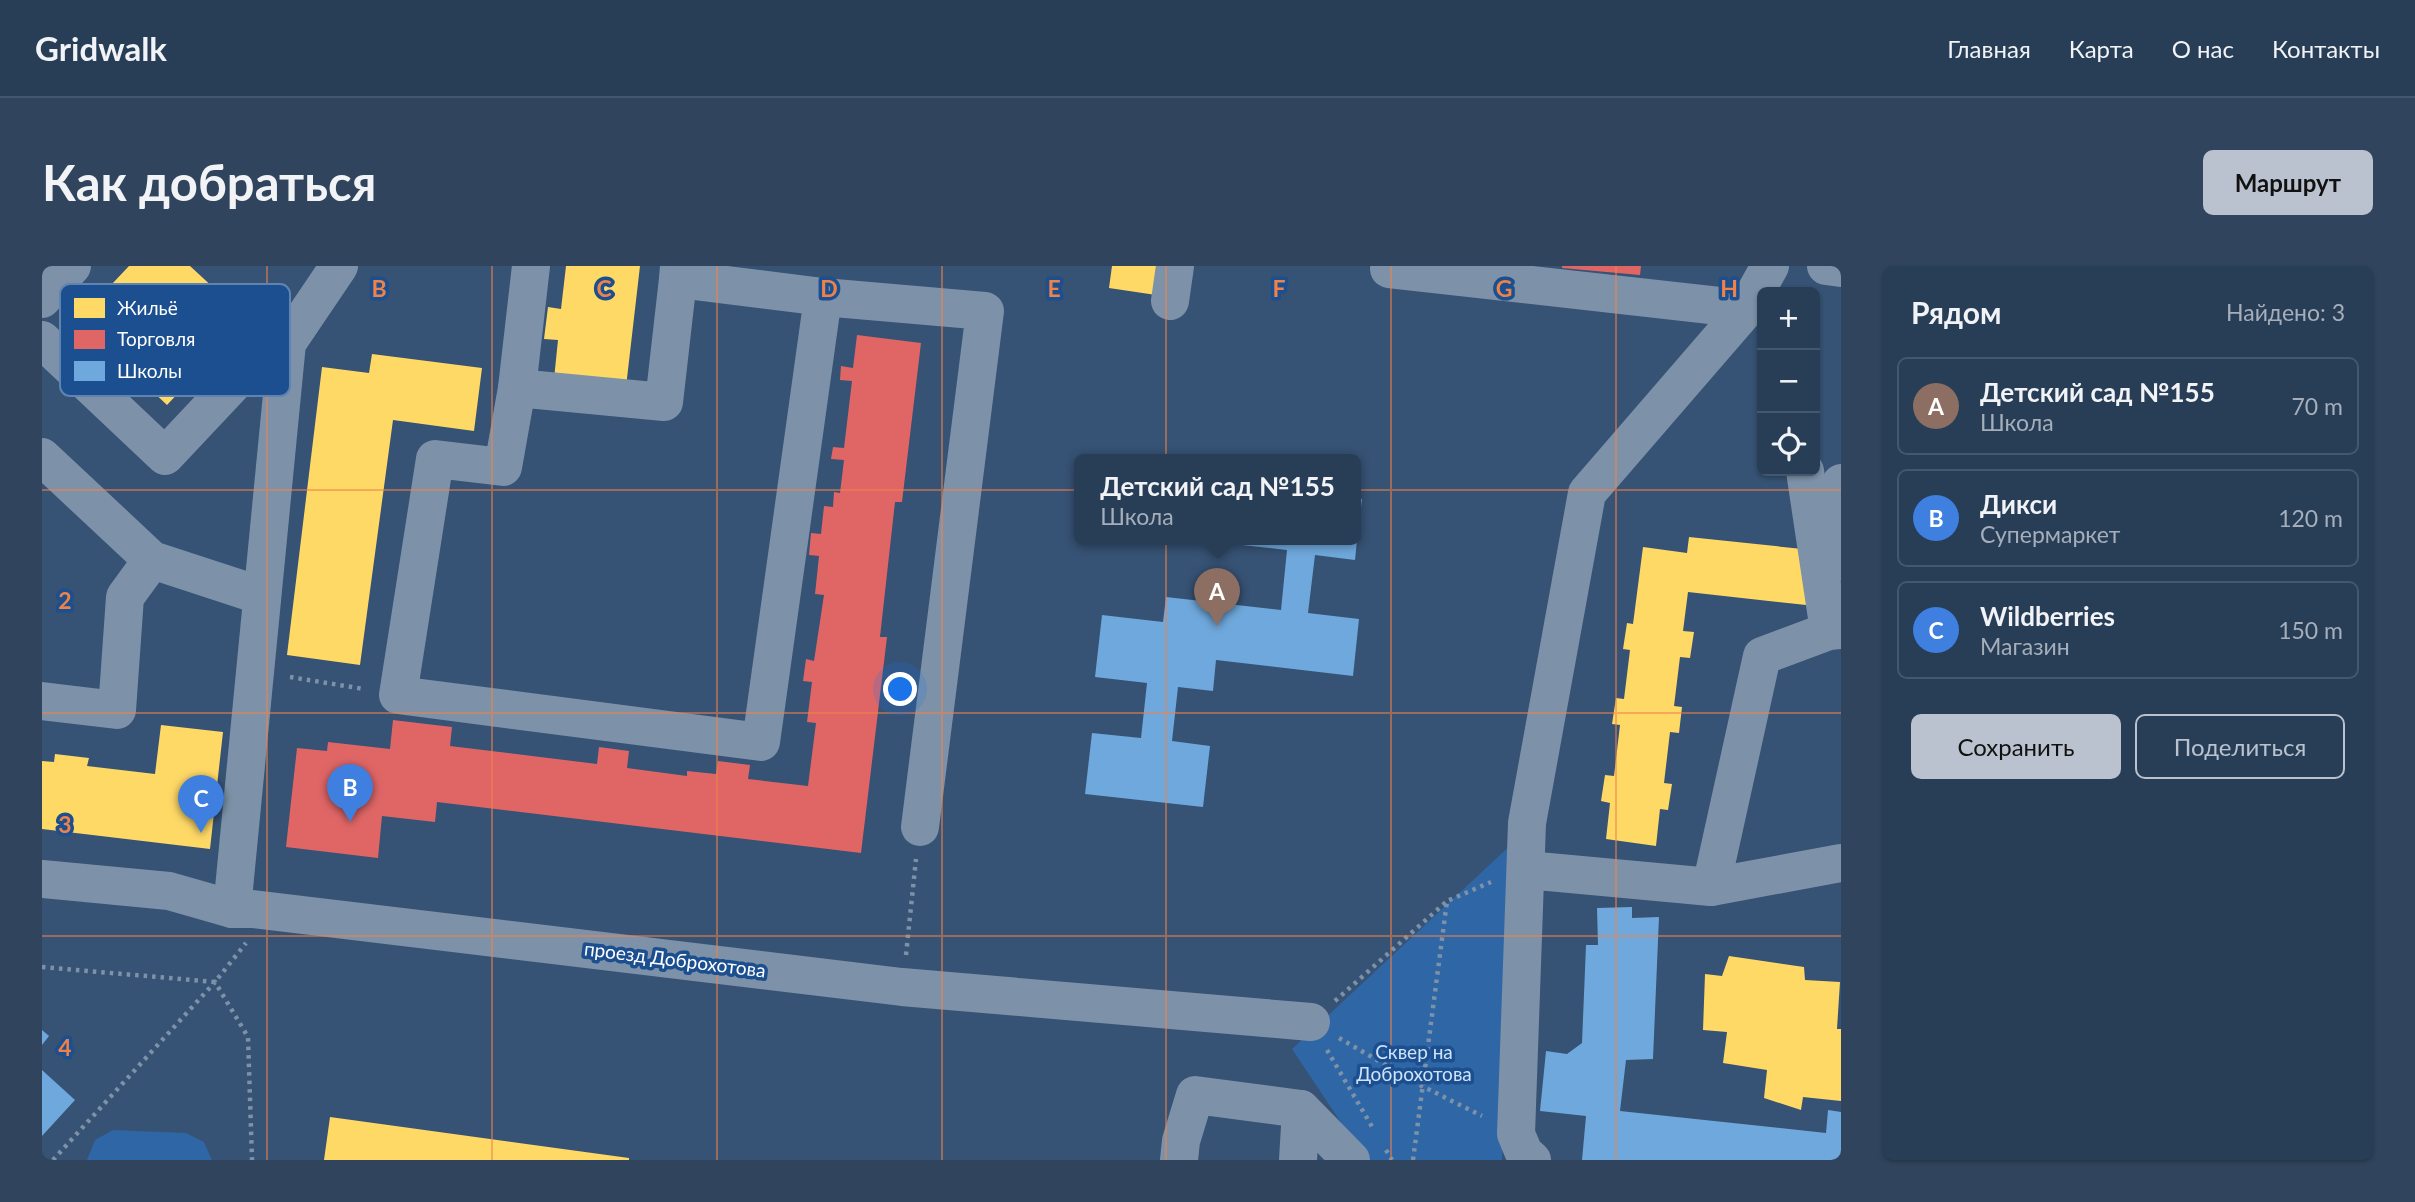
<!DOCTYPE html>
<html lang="ru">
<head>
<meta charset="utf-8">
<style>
	:root { --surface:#283e57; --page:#30455d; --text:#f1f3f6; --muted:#a5aeba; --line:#44576d; --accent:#b9c2ce }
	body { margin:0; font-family:Lato,sans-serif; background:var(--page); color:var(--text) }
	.controls { position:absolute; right:21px; top:21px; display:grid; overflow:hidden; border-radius:10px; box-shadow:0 2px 5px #0004 }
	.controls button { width:63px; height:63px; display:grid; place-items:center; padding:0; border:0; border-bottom:2px solid var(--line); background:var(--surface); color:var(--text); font:35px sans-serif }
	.you { position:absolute; left:859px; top:424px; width:24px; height:24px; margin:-18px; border:5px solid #fff; border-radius:50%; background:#1a73e8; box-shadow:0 0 0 10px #1a73e833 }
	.badge { display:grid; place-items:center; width:46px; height:46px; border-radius:50%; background:var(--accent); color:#fff; font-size:23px; font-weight:700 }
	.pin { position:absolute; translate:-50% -58px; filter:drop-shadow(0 2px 4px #0008) }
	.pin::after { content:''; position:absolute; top:37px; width:24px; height:21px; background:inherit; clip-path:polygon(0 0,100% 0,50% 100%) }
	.popup { position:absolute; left:1032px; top:188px; width:287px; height:91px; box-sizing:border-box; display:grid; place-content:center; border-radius:10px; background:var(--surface); filter:drop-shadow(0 2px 5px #0005); font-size:23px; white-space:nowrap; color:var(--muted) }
	.popup b { font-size:26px; color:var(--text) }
	.popup::after { content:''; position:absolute; left:50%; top:100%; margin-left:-14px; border:14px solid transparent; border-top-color:var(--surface) }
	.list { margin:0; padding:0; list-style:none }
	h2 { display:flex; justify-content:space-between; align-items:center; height:91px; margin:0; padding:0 28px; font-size:30px }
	h2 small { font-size:23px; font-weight:400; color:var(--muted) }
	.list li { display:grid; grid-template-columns:46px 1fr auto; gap:21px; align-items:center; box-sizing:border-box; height:98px; margin:0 14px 14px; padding:0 14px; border:2px solid var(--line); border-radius:10px }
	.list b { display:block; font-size:26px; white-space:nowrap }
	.list p { margin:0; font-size:23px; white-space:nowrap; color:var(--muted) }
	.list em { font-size:23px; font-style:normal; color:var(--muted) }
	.actions { display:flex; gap:14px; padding:21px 28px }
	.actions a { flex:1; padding:16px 0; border:2px solid var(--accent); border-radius:10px; text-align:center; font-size:24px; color:var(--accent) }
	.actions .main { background:var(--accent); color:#111 }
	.icon { flex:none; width:38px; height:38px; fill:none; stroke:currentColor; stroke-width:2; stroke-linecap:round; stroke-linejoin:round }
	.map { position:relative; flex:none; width:1799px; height:894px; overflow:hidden; border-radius:10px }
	header { display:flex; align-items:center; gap:42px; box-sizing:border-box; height:98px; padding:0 35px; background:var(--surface); border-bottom:2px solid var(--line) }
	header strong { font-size:33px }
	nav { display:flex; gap:38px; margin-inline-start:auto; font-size:24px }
	.intro { display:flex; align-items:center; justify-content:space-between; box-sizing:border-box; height:168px; padding:0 42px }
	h1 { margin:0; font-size:49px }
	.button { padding:18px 32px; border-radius:10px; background:var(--accent); color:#111; font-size:24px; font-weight:700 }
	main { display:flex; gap:42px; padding:0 42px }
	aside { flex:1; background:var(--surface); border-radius:10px; box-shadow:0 2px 5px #0004 }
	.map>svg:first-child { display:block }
</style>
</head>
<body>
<header>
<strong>Gridwalk</strong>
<nav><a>Главная</a><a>Карта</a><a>О нас</a><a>Контакты</a></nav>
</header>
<div class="intro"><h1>Как добраться</h1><a class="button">Маршрут</a></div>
<main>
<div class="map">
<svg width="1799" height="894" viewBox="0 0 1799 894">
	<rect width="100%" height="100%" fill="#365274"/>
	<g fill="#2f66a5">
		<path d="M1473,575v54l-13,265h-136l-74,-111z"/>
		<path d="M71,864l73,3 18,9 8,18h-125l8,-20z"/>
	</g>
	<g fill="#ffd966">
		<path d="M87,0h61l26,24 4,-4 32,29 -85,90 -19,-18 -9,9 -53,-49 9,-9 -18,-17z"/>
		<path d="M524,0h74l-14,121 -72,-8 4,-39 -14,-1 4,-32 13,2z"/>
		<path d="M1070,0h48l-4,29 -47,-7z"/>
		<path d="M330,88l110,14 -8,63 -81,-11 -33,245 -73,-10 35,-288 47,6z"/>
		<path d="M1647,271l123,13 -6,55 -118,-13 -5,39 11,1 -4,26 -10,-1 -6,49 8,1 -3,26 -9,-1 -6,51 8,1 -4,26 -8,-1 -4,37 -50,-7 4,-36 -9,-2 4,-26 9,1 6,-51 -8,-1 4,-26 8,1 6,-49 -7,-1 4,-26 6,1 10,-77 44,6z"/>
		<path d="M119,459l62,7 -13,117 -168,-20v-68l12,1 1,-8 34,4 -2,8 68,8z"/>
		<path d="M1687,690l75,11 1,13 35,2 -3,47h4v72l-38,-4 -2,13 -37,-12 3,-28 -44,-7 4,-31 -24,-2 2,-56 17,2z"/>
		<path d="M288,851l299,41v2h-305z"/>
	</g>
	<g fill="#e06666">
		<path d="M1520,0h79l-1,9 -78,-7z"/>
		<path d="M815,69l64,8 -19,159h-7l-15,135h7l-26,216 -424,-51 -2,20 -53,-6 -4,42 -92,-11 11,-99 30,3 1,-9 62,7 3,-29 59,7 -2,19 147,18 2,-17 30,4 -2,17 60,8v-5l29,3 2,-13 32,4 -2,14 60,7 8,-63 -9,-1 5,-40 -9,-1 3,-22 8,2 10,-66 -9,-1 4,-38 -10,-1 2,-22 10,1 3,-28 9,1 1,-15 6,1 4,-33 -13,-1 2,-12 11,1 8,-67 -12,-1 1,-14 12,2z"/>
	</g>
	<g fill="#6fa8dc">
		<path d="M1313,232l7,1 -5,41h-2z"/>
		<path d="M1201,274h114l-2,20 -40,-5 -7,58 51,6 -6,57 -137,-16 -3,31 -35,-4 -6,54 38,5 -7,61 -118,-13 7,-61 49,5 6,-55 -52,-6 7,-62 61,7 3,-25 115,13 6,-60 -45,-5z"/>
		<path d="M1590,641v11l27,-1 -6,142 -27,1 -6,51 206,22 2,-23 13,2v48h-259l4,-44 -46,-5 6,-60 21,3 15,-11 4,-98h12l-1,-37z"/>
		<path d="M0,764l7,6 -7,9z"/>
		<path d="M0,804l33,30 -33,36z"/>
	</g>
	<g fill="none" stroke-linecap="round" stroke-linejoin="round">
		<g stroke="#7d92a8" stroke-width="4.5" stroke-dasharray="3.5 5" stroke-linecap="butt">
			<path d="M248,411l74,12"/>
			<path d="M864,689l10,-96"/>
			<path d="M0,701l173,15 31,-39"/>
			<path d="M1293,735l111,-99"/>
			<path d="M1297,772l83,48 60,30"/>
			<path d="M1285,784l47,80"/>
			<path d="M1344,884l6,10"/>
			<path d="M11,894l162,-178 33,55 4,123"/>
			<path d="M1371,894l34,-259 44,-19"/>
		</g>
		<g stroke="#7d92a8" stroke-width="38">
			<path d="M489,0l-14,122 -14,79 -68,-8 -37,236 363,47 62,-445"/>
			<path d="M637,0l-1,13 145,18 162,14 -65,516"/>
			<path d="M1348,0l-1,3 357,40"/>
			<path d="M1784,0l15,2"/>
			<path d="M0,33l30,-33"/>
			<path d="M1128,35l5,-35"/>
			<path d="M0,74l123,116 80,-85 42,-28"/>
			<path d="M475,122l147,14 14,-123"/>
			<path d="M0,191l110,103 110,36"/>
			<path d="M1763,205l24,160"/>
			<path d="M1792,297l7,-80"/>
			<path d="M0,435l75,9 8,-113 27,-37"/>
			<path d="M1485,604l184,17 130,-24"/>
			<path d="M0,613l127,12 63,18h21l649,78 409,35"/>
			<path d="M1669,621l51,-231 67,-25 12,-1"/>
			<path d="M190,643l55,-566 52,-77"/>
			<path d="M1137,894l2,-19 14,-46 106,14 50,51"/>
			<path d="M1256,894l3,-51"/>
			<path d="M1490,894l-8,-7 -8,-19 11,-311 60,-330 159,-184 24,-43"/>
		</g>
	</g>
	<path fill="none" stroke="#ee8249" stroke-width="2" stroke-opacity="0.55" d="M225,0v894M450,0v894M675,0v894M900,0v894M1124,0v894M1349,0v894M1574,0v894M0,224h1799M0,447h1799M0,670h1799"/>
	<g text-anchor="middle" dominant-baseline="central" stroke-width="7" stroke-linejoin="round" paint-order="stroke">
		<g font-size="19" fill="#fff" stroke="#1b4f8f">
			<text transform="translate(633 693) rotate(7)">проезд Доброхотова</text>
		</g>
		<g font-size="19" fill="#cfe3fa" stroke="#1b4f8f">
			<text x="1372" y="785">Сквер на<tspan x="1372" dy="22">Доброхотова</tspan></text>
		</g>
	</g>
	<rect x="18" y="18" width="230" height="112" rx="10" fill="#1b4f8f" stroke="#5f84b1" stroke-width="2"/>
	<rect x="32" y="32" width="31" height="20" fill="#ffd966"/>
	<rect x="32" y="64" width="31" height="19" fill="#e06666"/>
	<rect x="32" y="95" width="31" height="20" fill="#6fa8dc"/>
	<g font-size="19" fill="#fff">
		<text x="75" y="49">Жильё</text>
		<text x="75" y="80">Торговля</text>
		<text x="75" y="112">Школы</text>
	</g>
	<g font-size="23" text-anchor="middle" font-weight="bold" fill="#ee8249" stroke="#1b4f8f" stroke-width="7" stroke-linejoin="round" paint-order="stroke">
		<text x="337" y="31">B</text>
		<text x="562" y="31">C</text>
		<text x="787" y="31">D</text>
		<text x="1012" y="31">E</text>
		<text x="1237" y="31">F</text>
		<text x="1462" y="31">G</text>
		<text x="1687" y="31">H</text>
		<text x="23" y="343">2</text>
		<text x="23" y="567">3</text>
		<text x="23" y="790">4</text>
	</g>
</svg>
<div class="controls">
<button>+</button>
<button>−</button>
<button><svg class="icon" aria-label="locate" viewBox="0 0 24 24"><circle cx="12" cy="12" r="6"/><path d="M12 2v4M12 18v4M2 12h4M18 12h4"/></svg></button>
</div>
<div class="you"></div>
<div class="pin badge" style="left:1175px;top:360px;background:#8d6e63">A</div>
<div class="popup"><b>Детский сад №155</b>Школа</div>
<div class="pin badge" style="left:308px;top:556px;background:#3f7fe0">B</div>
<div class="pin badge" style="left:159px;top:567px;background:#3f7fe0">C</div>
</div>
<aside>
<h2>Рядом<small>Найдено: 3</small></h2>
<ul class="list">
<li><span class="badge" style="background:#8d6e63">A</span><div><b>Детский сад №155</b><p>Школа</p></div><em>70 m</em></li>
<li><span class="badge" style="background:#3f7fe0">B</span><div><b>Дикси</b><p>Супермаркет</p></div><em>120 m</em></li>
<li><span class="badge" style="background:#3f7fe0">C</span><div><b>Wildberries</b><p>Магазин</p></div><em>150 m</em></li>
</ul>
<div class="actions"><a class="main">Сохранить</a><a>Поделиться</a></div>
</aside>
</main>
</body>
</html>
